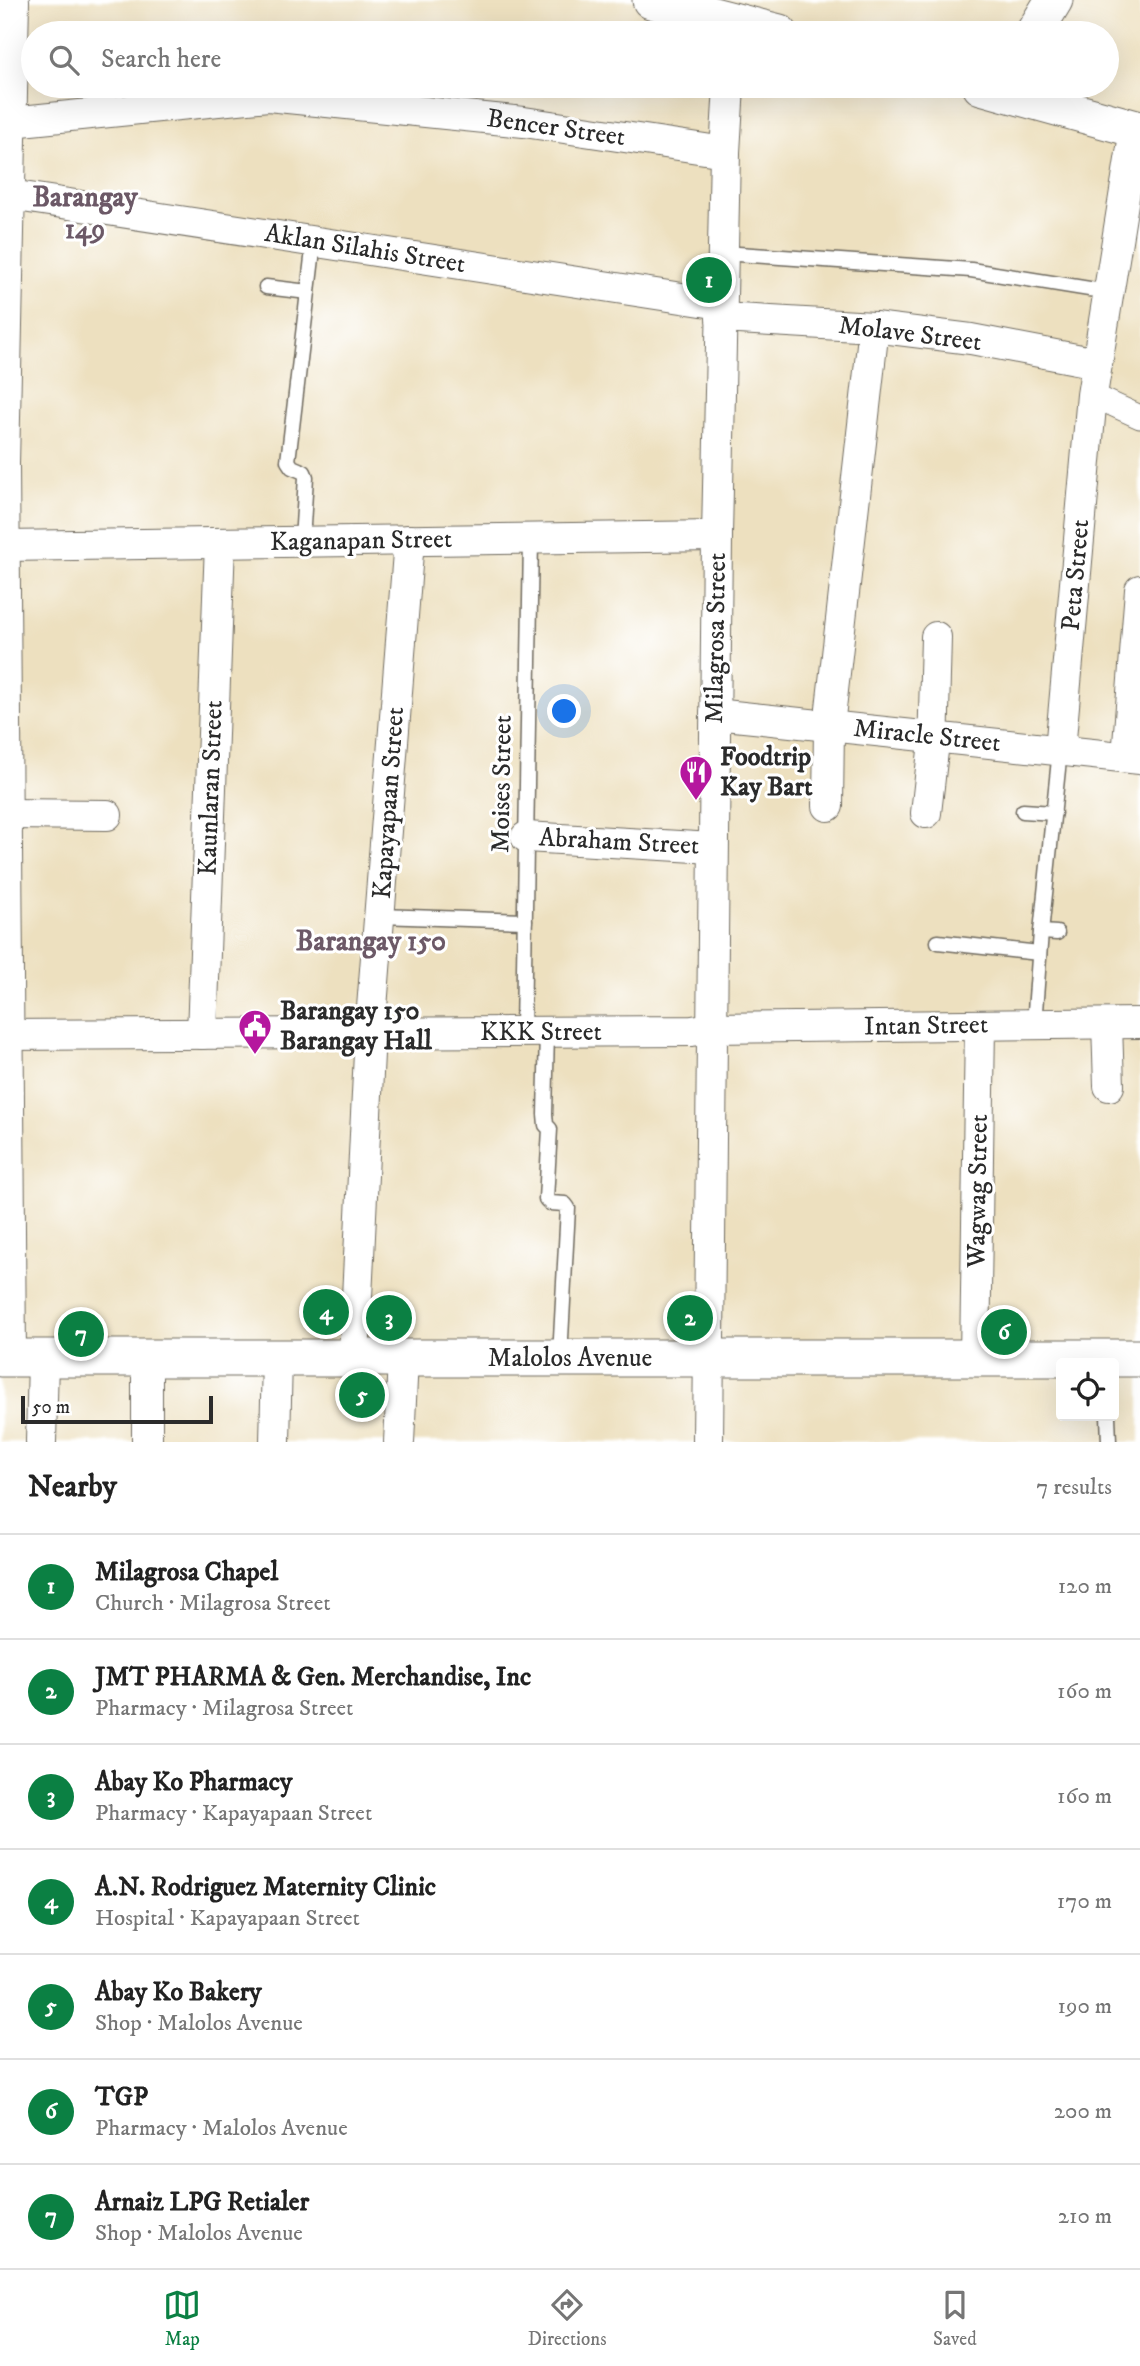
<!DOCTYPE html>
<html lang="en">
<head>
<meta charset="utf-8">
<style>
	:root { --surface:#fff; --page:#f2f2f2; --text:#222; --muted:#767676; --line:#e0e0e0; --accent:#0b8043 }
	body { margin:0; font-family:"IM FELL DW Pica",serif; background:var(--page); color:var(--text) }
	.controls { position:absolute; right:21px; bottom:21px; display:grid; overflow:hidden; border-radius:7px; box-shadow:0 7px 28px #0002 }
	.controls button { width:63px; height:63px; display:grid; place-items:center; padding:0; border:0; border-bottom:2px solid var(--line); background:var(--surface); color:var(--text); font:35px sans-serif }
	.scale { position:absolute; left:21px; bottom:18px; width:192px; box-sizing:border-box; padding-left:7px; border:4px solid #2b2b2b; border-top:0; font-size:19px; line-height:24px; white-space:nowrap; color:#2b2b2b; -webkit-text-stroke:5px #fff; paint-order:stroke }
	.you { position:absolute; left:565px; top:712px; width:24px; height:24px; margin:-18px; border:5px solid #fff; border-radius:50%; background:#1a73e8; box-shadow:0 0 0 10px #1a73e833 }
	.badge { display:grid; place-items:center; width:46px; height:46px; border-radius:50%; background:var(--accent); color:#fff; font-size:23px; font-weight:700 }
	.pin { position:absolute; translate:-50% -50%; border:4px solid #fff; box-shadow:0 2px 7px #0006 }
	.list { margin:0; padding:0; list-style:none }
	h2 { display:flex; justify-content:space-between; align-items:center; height:91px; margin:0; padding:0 28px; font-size:30px }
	h2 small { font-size:23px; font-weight:400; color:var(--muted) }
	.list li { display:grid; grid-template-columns:46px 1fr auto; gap:21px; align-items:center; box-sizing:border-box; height:105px; padding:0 28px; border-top:2px solid var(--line) }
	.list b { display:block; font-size:26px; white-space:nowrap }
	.list p { margin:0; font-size:23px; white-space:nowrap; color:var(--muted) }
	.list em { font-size:23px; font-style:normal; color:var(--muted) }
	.icon { flex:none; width:38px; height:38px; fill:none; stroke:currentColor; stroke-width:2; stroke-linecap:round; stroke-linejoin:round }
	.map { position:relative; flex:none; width:1140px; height:1442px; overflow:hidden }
	.search { position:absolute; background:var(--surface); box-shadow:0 7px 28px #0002; left:21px; right:21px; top:21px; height:77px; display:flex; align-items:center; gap:18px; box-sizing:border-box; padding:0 24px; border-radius:38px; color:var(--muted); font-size:26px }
	.sheet { height:826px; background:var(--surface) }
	nav { display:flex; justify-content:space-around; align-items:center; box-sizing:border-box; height:98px; border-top:2px solid var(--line); background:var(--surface); font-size:19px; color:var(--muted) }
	nav a { display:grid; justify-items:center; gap:4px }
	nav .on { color:var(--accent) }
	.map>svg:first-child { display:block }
</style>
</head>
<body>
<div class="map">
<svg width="1140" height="1442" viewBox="0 0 1140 1442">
	<rect width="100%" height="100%" fill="#fff"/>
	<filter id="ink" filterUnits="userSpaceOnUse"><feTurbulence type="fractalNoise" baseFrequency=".0143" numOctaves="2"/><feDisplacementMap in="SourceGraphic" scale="14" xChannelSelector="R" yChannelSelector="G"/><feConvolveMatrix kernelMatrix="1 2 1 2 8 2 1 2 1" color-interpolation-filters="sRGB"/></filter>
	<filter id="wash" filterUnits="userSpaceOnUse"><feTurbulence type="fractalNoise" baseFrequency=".00686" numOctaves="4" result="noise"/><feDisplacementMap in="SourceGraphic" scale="28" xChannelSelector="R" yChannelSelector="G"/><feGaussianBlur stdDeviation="1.57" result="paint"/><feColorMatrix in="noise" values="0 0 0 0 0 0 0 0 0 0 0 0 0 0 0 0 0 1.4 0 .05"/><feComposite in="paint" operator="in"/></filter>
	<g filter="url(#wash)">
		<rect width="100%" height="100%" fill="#ede0bf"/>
	</g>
	<g filter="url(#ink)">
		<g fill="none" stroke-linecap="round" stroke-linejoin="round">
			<defs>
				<g id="service">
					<path d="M723,253l248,17 137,22"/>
					<path d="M266,287l42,5 6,-51"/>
					<path d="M302,541l4,-64 -2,-5 -12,-5 -4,-6 20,-169"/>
					<path d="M1023,811l31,2"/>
					<path d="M380,916l145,5"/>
					<path d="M1041,932l16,1"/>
					<path d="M938,942l101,11"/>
					<path d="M1034,1024l7,-92 19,-182"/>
					<path d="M523,1031l8,-492"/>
					<path d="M547,1032l-2,82 1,11 4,4 -4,70 4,4 15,1 3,4 -8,149"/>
					<path d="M1108,1416l1,26"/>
				</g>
				<path id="pedestrian" d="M1092,395l48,22"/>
				<g id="minor">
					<path d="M11,122l257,-26 256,26 201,30"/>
					<path d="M10,195l711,109"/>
					<path d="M721,318l153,9 97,12 126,24"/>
					<path d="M5,546l712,-10"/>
					<path d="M715,714l425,45"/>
					<path d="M1060,750l32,-355 43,-266"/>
					<path d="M1127,757l13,-167"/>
					<path d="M828,806l1,-80 45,-399"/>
					<path d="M926,813l7,-62 3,-114"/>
					<path d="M7,814l100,1"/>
					<path d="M526,837l187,11"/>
					<path d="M1107,1024l2,62"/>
					<path d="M202,1034l18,-491"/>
					<path d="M0,1035l692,-4 19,-3 429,-5"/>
					<path d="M11,1358l-7,-894 10,-464"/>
					<path d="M147,1358v84"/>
					<path d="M354,1358l16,-325 39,-493"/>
					<path d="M975,1358l5,-333"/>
					<path d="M41,1442l2,-83"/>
					<path d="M275,1442l2,-84"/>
					<path d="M399,1442l4,-83"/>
					<path d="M708,1442l9,-906 8,-384 4,-66"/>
				</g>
				<g id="tertiary">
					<path d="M651,0l128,33"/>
					<path d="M1034,33l20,-33"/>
					<path d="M981,86l159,44"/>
					<path d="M0,1358h1140"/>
				</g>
			</defs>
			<use href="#service" stroke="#6f6a5f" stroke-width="17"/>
			<use href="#pedestrian" stroke="#6f6a5f" stroke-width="25"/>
			<use href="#minor" stroke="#6f6a5f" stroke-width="32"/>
			<use href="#tertiary" stroke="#6f6a5f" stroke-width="39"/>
			<use href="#service" stroke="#fff" stroke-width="14"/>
			<use href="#pedestrian" stroke="#fff" stroke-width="23"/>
			<use href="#minor" stroke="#fff" stroke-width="30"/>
			<use href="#tertiary" stroke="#fff" stroke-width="37"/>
		</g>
	</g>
	<defs>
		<symbol id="restaurant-pin" viewBox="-11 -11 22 30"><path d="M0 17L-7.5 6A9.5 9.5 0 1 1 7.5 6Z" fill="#b5179e" stroke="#fff"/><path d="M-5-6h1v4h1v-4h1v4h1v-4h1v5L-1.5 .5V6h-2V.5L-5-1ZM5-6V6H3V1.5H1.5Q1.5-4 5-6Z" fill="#fff"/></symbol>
		<symbol id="civic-pin" viewBox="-11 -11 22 30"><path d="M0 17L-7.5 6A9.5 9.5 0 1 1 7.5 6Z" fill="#b5179e" stroke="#fff"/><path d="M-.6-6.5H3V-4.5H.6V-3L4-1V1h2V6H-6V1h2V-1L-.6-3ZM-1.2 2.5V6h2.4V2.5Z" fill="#fff"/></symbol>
	</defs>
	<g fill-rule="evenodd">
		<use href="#restaurant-pin" x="677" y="753" width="38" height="52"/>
		<use href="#civic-pin" x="236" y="1007" width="38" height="52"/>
	</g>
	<g text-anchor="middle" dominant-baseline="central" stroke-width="6" stroke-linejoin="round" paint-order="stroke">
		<g font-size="26" fill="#2b2b2b" stroke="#fff">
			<text transform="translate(556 128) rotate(8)">Bencer Street</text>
			<text transform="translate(365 249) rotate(9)">Aklan Silahis Street</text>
			<text transform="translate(910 334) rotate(7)">Molave Street</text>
			<text transform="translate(361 541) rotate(-1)">Kaganapan Street</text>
			<text transform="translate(1076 575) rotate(-85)">Peta Street</text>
			<text transform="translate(716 638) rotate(-89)">Milagrosa Street</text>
			<text transform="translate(927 736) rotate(6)">Miracle Street</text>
			<text transform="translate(502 784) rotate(-89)">Moises Street</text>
			<text transform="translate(211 788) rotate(-88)">Kaunlaran Street</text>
			<text transform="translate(389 803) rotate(-86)">Kapayapaan Street</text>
			<text transform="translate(619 842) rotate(3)">Abraham Street</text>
			<text transform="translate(926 1026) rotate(-1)">Intan Street</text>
			<text x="541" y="1032">KKK Street</text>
			<text transform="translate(978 1191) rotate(-89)">Wagwag Street</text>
			<text x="570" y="1358">Malolos Avenue</text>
		</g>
		<g font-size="26" font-weight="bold" fill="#2b2b2b" stroke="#fff" text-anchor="start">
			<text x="720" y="757">Foodtrip<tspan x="720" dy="30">Kay Bart</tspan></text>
			<text x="280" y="1011">Barangay 150<tspan x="280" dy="30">Barangay Hall</tspan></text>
		</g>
		<g font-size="28" font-weight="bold" fill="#6c5967" stroke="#fff">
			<text x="85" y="197">Barangay<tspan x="85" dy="32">149</tspan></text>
			<text x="371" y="941">Barangay 150</text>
		</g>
	</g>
</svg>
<div class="controls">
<button><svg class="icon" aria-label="locate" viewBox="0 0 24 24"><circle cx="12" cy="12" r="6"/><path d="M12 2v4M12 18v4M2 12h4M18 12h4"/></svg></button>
</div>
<div class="scale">50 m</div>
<div class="you"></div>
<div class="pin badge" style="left:709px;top:280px">1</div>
<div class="pin badge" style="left:690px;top:1318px">2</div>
<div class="pin badge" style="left:389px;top:1318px">3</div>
<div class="pin badge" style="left:326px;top:1312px">4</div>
<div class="pin badge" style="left:362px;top:1395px">5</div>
<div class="pin badge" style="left:1004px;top:1332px">6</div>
<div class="pin badge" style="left:81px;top:1334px">7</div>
<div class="search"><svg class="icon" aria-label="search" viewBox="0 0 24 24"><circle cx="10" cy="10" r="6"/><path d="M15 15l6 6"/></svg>Search here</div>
</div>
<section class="sheet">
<h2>Nearby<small>7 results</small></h2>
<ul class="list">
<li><span class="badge">1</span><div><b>Milagrosa Chapel</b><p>Church · Milagrosa Street</p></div><em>120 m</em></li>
<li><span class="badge">2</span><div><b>JMT PHARMA &amp; Gen. Merchandise, Inc</b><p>Pharmacy · Milagrosa Street</p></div><em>160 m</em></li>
<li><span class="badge">3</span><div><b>Abay Ko Pharmacy</b><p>Pharmacy · Kapayapaan Street</p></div><em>160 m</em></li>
<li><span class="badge">4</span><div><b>A.N. Rodriguez Maternity Clinic</b><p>Hospital · Kapayapaan Street</p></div><em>170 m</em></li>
<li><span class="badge">5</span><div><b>Abay Ko Bakery</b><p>Shop · Malolos Avenue</p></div><em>190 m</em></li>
<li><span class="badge">6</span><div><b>TGP</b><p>Pharmacy · Malolos Avenue</p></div><em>200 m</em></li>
<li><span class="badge">7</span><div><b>Arnaiz LPG Retialer</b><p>Shop · Malolos Avenue</p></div><em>210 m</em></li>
</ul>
</section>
<nav>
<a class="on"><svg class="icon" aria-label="map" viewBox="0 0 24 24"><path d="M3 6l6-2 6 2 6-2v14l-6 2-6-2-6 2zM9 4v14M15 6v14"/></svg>Map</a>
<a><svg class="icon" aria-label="directions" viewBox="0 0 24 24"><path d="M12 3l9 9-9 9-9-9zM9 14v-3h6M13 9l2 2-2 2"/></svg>Directions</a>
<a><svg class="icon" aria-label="saved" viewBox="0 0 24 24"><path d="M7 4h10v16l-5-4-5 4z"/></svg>Saved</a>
</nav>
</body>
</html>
